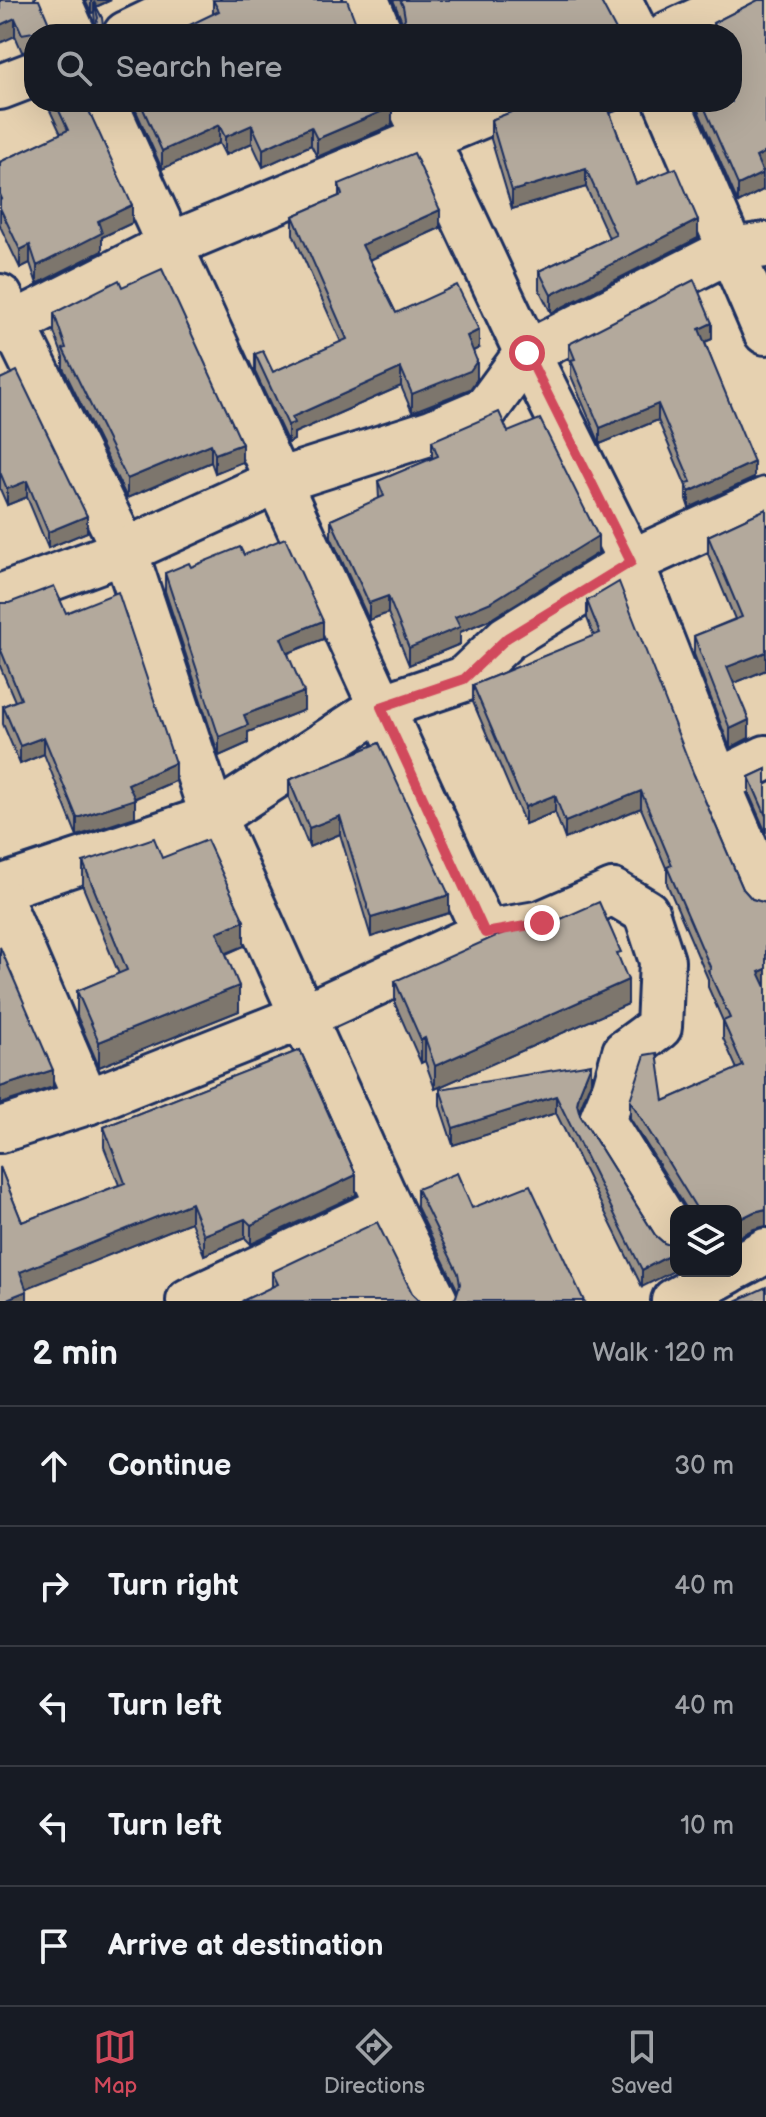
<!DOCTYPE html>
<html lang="en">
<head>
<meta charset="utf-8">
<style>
	:root { --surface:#171b24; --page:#242831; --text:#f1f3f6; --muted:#9ea1a6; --line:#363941; --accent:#d1495b }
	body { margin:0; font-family:"Balsamiq Sans",sans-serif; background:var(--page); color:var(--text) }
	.controls { position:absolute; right:24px; bottom:24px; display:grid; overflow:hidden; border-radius:16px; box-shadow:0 8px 32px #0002 }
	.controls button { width:72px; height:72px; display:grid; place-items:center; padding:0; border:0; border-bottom:2px solid var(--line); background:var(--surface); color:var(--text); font:40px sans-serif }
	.stop { position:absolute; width:24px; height:24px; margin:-18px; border:6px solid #d1495b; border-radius:50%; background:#fff }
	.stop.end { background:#d1495b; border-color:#fff; box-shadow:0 2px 8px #0008 }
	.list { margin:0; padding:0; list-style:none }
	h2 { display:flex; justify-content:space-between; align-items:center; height:104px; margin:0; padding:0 32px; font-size:34px }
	h2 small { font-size:26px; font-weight:400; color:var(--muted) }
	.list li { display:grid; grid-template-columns:52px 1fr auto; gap:24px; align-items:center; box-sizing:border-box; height:120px; padding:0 32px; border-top:2px solid var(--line) }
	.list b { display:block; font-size:30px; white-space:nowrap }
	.list em { font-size:26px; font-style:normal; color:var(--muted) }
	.icon { flex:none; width:44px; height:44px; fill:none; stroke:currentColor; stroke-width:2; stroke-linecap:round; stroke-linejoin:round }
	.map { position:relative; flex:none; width:766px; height:1301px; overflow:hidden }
	.search { position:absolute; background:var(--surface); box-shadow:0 8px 32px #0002; left:24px; right:24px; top:24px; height:88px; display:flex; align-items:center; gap:20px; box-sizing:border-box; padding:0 28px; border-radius:32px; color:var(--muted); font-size:30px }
	.sheet { height:704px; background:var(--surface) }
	nav { display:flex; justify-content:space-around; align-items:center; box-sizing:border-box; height:112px; border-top:2px solid var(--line); background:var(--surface); font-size:22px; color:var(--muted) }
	nav a { display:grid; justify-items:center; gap:4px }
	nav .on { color:var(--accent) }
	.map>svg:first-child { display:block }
</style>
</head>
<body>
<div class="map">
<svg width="766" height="1301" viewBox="0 0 766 1301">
	<rect width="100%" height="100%" fill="#e6d1b0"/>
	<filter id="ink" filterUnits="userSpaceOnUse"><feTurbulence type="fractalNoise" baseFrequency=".0125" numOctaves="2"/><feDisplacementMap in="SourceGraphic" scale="16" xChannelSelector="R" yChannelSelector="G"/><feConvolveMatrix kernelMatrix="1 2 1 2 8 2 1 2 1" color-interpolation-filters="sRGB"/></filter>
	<g filter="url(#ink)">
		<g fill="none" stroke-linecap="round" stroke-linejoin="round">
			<defs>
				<g id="street">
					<path d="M58,0l15,34"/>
					<path d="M366,0l14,34"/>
					<path d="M619,0l17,34"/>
					<path d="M126,34l71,-34"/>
					<path d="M669,34l73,-34"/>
					<path d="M0,87l34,-13"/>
					<path d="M104,102l381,831"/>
					<path d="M409,102l118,251 104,209 86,220 49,114"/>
					<path d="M667,102l99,230"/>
					<path d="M0,297l125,254 88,266 176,390 46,94"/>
					<path d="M0,331l170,-86 344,-143"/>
					<path d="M0,597l125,-46 153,-70 154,-49 54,-23 41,-56 203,-103 36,-5"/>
					<path d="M717,782l49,-24"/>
					<path d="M0,888l213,-71 168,-110 83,-28 43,-41 124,-76 135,-62"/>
					<path d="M0,899l87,203"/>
					<path d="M0,1130l87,-28 217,-86 181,-83 57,-10 71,-31 33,20 16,49 -3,66 -34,25 -10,36 -13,32 74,119"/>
					<path d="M736,1267l30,-16"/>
					<path d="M189,1301l200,-94"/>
					<path d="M674,1301l55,-30"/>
				</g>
			</defs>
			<use href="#street" stroke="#1b2f5e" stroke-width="50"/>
			<use href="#street" stroke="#e6d1b0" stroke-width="44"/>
		</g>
		<g fill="#9a9186" stroke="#1b2f5e" stroke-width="2">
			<path d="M0,0l50,26 6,8h-22v16l-12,2z"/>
			<path d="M85,0h26l-15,7 6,11 -9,13 2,-6 -1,-13 -3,1z"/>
			<path d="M213,0l144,26 -144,-12z"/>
			<path d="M393,0h207l-200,30 3,-6z"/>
			<path d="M758,0l5,190 -25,13 -41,-95v-6h35v-68h-19v-11z"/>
			<path d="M46,102h39l47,121 -30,14v14l-65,33 -7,-21 -10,5 -20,-42v-64l61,-28z"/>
			<path d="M132,102h259l1,23 -75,32 -6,-12 -48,22 -11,-24 -27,12 -6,-12 -57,26z"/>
			<path d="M638,102v1l-28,10 26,71 62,54 -147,75 -12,-24v-18l70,-33 -23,-51 -74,22 -21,-70v-19l33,-13z"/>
			<path d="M339,184l101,44 -70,32 26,53 83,35 -6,3 4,28 -7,10 -58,23 -11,-26 -107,47v7l-6,3 -33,-71v-18l18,18 68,-30 -48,-108v-18l46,-20z"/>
			<path d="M122,287l120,175 -27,11 -4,-11 -84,36 -64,-130v-11l-9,-25v-19z"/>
			<path d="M712,339l-7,3 49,136 -65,30 -3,-9v-13l-28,-66 -58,24 -29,-68v-11l-2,-5v-16z"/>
			<path d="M0,379l87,153 -39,16 -21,-51 -20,8 -7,-16z"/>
			<path d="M508,432l90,121 -107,66 -31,13v12l-51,21 -21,-52 -19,7 -38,-83v-17l48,-21 -1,-18 54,-22v-18z"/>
			<path d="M766,509v161l-32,13 15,55 -19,10 -36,-94v-18l41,-17 -27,-65v-18z"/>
			<path d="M244,555l79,84 -35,14 16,57 -56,22v11l-29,13 -54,-165v-18z"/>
			<path d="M587,601l107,174 49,114 9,10 14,4v323l-12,3 -18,9v-27h-48l-58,-93v-18l34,1 73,-32 -14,-31v-17l-15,-34v-8l-41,-95v-14l-26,-62 -76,31 -10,-27 -30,12 -52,-122v-17l121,-49 -7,-18z"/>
			<path d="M0,603l66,10 109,168 -41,18 1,18 -58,19 -33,-82 -24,10 -17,-40v-18l12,-5 -15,-35z"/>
			<path d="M379,743l70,170 -78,24 -31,-103 -31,13 -20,-49v-18z"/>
			<path d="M766,769v64l-17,-39v-17z"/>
			<path d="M162,858l82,88 -18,8 13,57 -140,56 -22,-51v-25l42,-17 -36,-87v-25z"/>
			<path d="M621,964l7,40 -193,85 -10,-28 -4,2 -26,-59v-23z"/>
			<path d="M300,1050l56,125v20l-105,49 -6,-6 -41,17 -13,-33 -165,66 1,13h-27v-134l22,55 97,-37 -15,-38v-20z"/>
			<path d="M591,1081l-12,29 1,5 75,120 9,8 -22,44 -86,-174 -103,32 -13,-39v-17z"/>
			<path d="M417,1189l55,19 112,93 -128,-4 2,-6 -41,-84z"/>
			<path d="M272,1272l141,23 -141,-8z"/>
		</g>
		<g fill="#7d766d" stroke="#1b2f5e" stroke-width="2">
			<path d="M91,0h20l-16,7 -1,-5v10l-3,1z"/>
			<path d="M15,18v18l-15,7v-18z"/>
			<path d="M604,102h34v1l-34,12z"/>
			<path d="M392,107v18l-75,32v-18z"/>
			<path d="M219,125v18l-57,26v-18z"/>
			<path d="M252,125v18l-27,12v-18z"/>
			<path d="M311,127v18l-48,22v-18z"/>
			<path d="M766,152v18l-10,5v-18z"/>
			<path d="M586,169v18l-74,22v-18z"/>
			<path d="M763,173v17l-25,13v-18z"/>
			<path d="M132,205v18l-30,14v14l-65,33v-18l61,-45z"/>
			<path d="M440,210v18l-78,35v-18z"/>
			<path d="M698,220v18l-147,75v-18z"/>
			<path d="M30,245v18l-10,5v-18z"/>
			<path d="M712,323v16l-13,5v-15z"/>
			<path d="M479,330v18l-12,6v-18z"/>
			<path d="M477,361v18l-7,10 -58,23v-18z"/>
			<path d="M401,368v18l-107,47v7l-6,3v-18l4,-8z"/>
			<path d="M658,404v16l-58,24v-16z"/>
			<path d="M211,444v18l-84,36v-19z"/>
			<path d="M242,444v18l-27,11v-19z"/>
			<path d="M754,462v16l-65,30v-16z"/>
			<path d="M27,481v16l-20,8v-16z"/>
			<path d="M87,516v16l-39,16v-16z"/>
			<path d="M598,536v17l-107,66 -31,13v12l-51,21v-17l46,-31z"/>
			<path d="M388,596v17l-19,7v-17z"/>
			<path d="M323,621v18l-42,17v-18z"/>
			<path d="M766,652v18l-39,16v-19z"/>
			<path d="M304,692v18l-56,22v11l-29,13v-19l25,-22z"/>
			<path d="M749,720v18l-19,10v-19z"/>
			<path d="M44,737v17l-24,10v-18z"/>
			<path d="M175,763v18l-47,20v-17z"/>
			<path d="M641,791v17l-76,31v-17z"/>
			<path d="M555,795v17l-30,12v-17z"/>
			<path d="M135,799v18l-58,19v-18z"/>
			<path d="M340,816v18l-31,13v-19z"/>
			<path d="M449,895v18l-78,24v-19z"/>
			<path d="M244,921v25l-27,11v-25z"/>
			<path d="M766,969v17l-7,3v-17z"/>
			<path d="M628,980v24l-193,85v-23z"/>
			<path d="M239,986v25l-140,56v-25z"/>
			<path d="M425,1038v23l-4,2v-23z"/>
			<path d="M591,1064v17l-12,30 -2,-7 2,-10z"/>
			<path d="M53,1070v17l-53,17v-17z"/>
			<path d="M556,1096v17l-103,32v-17z"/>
			<path d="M356,1175v20l-105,49v-19z"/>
			<path d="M191,1203v19l-171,69v-19z"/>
			<path d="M766,1209v17l-12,3 -18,9v-17l18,-9z"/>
			<path d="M245,1219v19l-41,17v-20z"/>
			<path d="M676,1252v18l-34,17v-17z"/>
			<path d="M27,1291v10h-18v-3z"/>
		</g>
		<g fill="#b3a99c" stroke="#1b2f5e" stroke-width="2">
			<path d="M0,0h39l11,26 6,8h-11l-6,-3 -17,3 -7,-16 -15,7z"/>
			<path d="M213,0h134l10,26 7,8h-193l48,-23z"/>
			<path d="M400,0h200l18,34h-222l4,-4 5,-12 -2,-12z"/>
			<path d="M758,0h8v152l-10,5 7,16 -25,12 -36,-83h30v-29l5,-3 -5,-9v-27h-14l-5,-11z"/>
			<path d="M94,2l8,16 1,8 5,8h-19l4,-3 5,-13z"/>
			<path d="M55,102h30l47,103 -34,16 4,12 -65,33 -7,-21 -10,5 -20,-42v-8l2,-1 -2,-5v-32l68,-32z"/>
			<path d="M140,102h251l1,5 -75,32 -6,-12 -48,22 -11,-24 -27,12 -6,-12 -57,26z"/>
			<path d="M530,102h76l30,82 40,-16 22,52 -147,75 -12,-24 77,-36 -30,-66 -74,22 -21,-71 33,-13z"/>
			<path d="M414,153l26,57 -78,35 34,68 61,-28 22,45 -12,6 10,25 -7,10 -58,23 -11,-26 -109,49 2,6 -6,2 -33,-71 8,-3 10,21 74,-33 -54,-123 49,-21 -3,-11z"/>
			<path d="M162,269l80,175 -27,10 -4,-10 -84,35 -64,-130 3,-1 -12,-35 65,-33 3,7z"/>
			<path d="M694,280l18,43 -13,6 55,133 -65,30 -3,-9 5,-1 -33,-78 -58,24 -29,-68 4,-1 -6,-15z"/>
			<path d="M17,371l70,145 -39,16 -21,-51 -20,8 -7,-17v-93z"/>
			<path d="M499,412l9,20 32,-13 58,117 -107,66 -36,15 5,10 -51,21 -21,-52 -19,7 -38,-83 53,-24 -6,-15 60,-25 -6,-15z"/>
			<path d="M766,509v143l-39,15 22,53 -19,9 -36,-93 48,-19 -34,-81z"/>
			<path d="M285,538l38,83 -42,17 23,54 -60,23 4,10 -29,12 -54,-164 24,-10 2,4 49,-20 4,8z"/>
			<path d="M619,582l75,193 49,114 9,10 14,4v66l-7,3 7,15v222l-12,3 -18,9v-10h-38l-68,-111 15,-45 12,-2 7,48 79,-35 -20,-45 7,-3 -22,-48 3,-1 -44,-102 5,-2 -31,-74 -76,31 -10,-27 -30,12 -52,-122 127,-52 -13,-32z"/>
			<path d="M54,586l12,27 52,-21 57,171 -47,21 7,15 -58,19 -33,-81 -24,9 -17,-40 18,-7 -21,-51v-45h9z"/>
			<path d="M379,743l70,152 -78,23 -31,-102 -31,12 -20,-48z"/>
			<path d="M766,769v47l-17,-39z"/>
			<path d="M154,838l8,20 45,-18 37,81 -27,11 22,54 -140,56 -22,-51 50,-21 -44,-108z"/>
			<path d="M599,902l22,50 -4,1 11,27 -193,86 -10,-28 -4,2 -26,-59 112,-50 45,-8z"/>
			<path d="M0,947l53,123 -53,17z"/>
			<path d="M300,1050l56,125 -105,50 -6,-6 -41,16 -13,-32 -171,69 7,19 -18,7 1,3h-10v-134l22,55 103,-39 -21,-56z"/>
			<path d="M591,1064l-12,30 -2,10 3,11 75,120 9,8 12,4v5l-34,18 -86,-174 -103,32 -13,-39z"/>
			<path d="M457,1173l15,35 58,-23 54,116h-133l5,-4 4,-13 -2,-11 -41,-84z"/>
			<path d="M377,1222l36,73 6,6h-177l36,-17 -6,-12z"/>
			<path d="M766,1287v14h-30z"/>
		</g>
	</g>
	<g fill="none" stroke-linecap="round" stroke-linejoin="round" filter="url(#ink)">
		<path stroke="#d1495b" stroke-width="10" d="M527,353l104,209 -124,76 -43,41 -83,28 104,226 57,-10"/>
	</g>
</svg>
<div class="controls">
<button><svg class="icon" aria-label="layers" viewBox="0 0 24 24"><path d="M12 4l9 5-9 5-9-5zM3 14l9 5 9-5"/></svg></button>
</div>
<div class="stop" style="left:527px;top:353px"></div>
<div class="stop end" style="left:542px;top:923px"></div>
<div class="search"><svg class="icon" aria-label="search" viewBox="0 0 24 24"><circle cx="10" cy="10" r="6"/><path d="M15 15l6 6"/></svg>Search here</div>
</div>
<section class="sheet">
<h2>2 min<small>Walk · 120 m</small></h2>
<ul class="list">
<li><svg class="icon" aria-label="ahead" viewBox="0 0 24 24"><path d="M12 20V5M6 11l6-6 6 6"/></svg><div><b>Continue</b></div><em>30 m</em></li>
<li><svg class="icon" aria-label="right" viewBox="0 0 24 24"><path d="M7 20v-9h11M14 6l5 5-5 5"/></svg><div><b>Turn right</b></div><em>40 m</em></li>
<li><svg class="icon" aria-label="left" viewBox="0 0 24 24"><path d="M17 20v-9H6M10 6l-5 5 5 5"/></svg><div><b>Turn left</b></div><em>40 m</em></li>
<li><svg class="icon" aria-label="left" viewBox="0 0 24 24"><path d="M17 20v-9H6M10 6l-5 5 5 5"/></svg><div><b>Turn left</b></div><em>10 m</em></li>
<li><svg class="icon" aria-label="arrive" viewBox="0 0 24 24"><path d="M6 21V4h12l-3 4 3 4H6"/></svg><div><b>Arrive at destination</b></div></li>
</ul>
</section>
<nav>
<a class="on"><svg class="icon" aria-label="map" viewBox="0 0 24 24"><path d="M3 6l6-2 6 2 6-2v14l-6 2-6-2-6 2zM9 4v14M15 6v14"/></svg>Map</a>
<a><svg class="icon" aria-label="directions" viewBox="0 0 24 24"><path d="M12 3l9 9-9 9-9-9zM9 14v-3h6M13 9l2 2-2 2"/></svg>Directions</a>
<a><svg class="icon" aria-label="saved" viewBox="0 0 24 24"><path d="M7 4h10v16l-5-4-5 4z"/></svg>Saved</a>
</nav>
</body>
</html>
